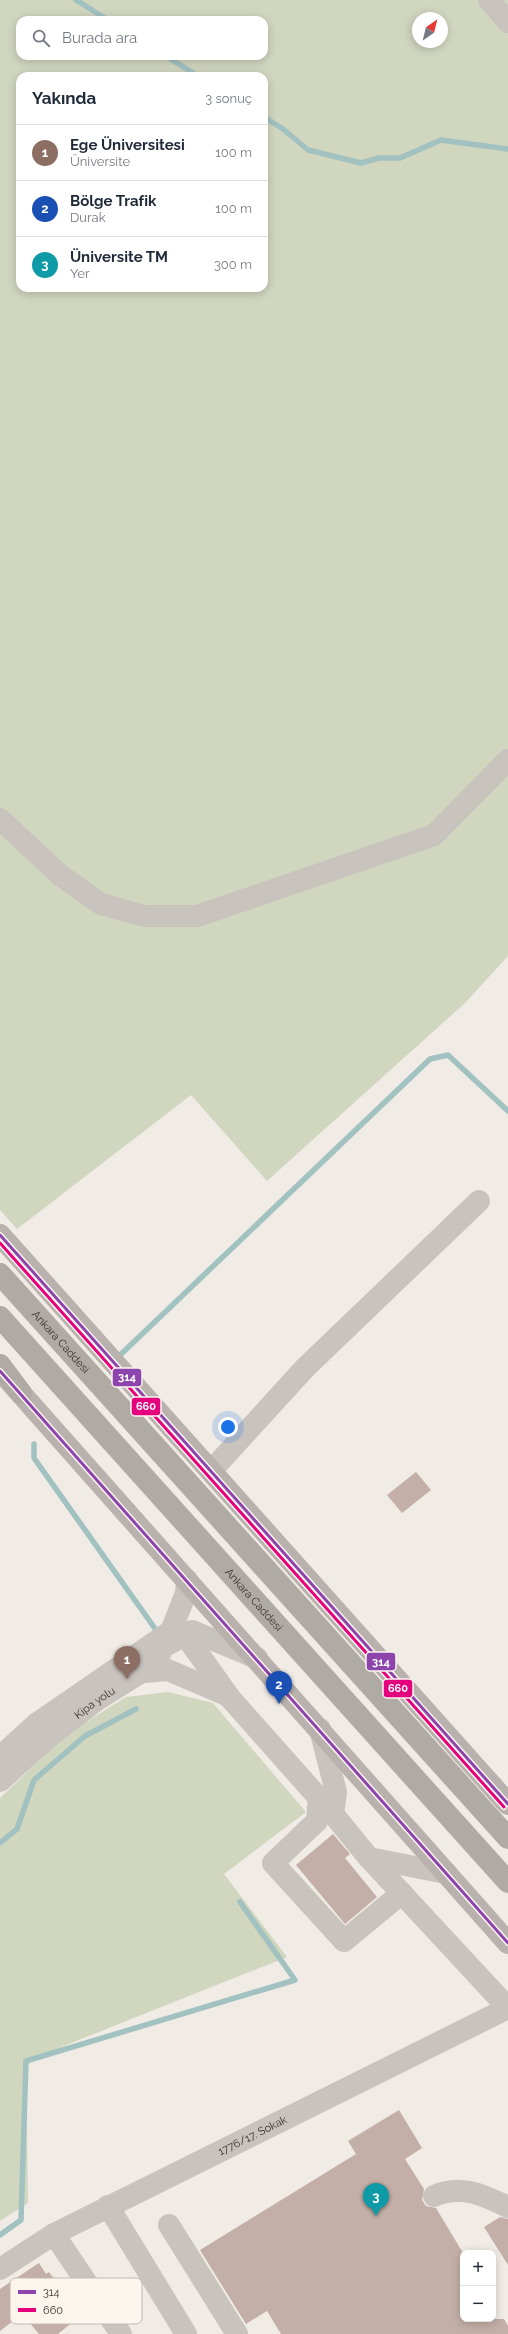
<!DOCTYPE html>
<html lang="tr">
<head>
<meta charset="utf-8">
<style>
	:root { --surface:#fff; --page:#f6f6f7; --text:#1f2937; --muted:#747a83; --line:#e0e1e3; --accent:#0b8043 }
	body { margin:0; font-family:Raleway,sans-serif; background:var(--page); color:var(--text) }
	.controls { position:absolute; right:12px; bottom:12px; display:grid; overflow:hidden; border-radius:8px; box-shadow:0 2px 10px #0003 }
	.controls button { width:36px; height:36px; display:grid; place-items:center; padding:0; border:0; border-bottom:1px solid var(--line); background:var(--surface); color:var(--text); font:20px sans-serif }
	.compass { position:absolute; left:412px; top:12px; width:36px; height:36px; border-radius:50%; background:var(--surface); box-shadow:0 2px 10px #0003; rotate:35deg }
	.you { position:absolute; left:228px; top:1427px; width:14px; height:14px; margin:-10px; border:3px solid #fff; border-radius:50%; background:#1a73e8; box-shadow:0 0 0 6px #1a73e833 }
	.badge { display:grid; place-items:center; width:26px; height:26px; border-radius:50%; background:var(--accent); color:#fff; font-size:13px; font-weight:700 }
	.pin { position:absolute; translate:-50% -33px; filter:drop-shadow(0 1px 2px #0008) }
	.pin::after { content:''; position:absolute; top:21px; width:14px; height:12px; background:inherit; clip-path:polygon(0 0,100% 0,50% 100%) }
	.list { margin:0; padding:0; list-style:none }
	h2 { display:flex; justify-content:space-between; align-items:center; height:52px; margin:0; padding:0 16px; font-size:17px }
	h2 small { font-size:13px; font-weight:400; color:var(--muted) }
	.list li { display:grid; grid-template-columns:26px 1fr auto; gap:12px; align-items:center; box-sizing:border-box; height:56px; padding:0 16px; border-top:1px solid var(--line) }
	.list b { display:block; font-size:15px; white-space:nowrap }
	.list p { margin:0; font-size:13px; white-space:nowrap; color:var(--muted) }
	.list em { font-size:13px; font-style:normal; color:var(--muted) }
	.icon { flex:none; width:22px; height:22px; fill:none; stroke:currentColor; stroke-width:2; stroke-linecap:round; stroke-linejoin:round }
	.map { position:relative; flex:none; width:508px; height:2334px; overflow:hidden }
	.search { position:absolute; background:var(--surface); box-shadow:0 2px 10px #0003; left:16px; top:16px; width:252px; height:44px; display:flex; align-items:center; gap:10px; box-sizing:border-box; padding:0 14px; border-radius:12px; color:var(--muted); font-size:15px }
	.panel { position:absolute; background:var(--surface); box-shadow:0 2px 10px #0003; left:16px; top:72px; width:252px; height:220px; border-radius:12px }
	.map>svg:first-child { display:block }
</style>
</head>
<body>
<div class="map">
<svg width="508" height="2334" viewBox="0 0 508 2334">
	<rect width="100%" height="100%" fill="#f0ebe5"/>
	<g fill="#d1d6bf" fill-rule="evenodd">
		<path d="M0,0h508v956l-43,47 -198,178 -76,-86 -174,134 -17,-19zM418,18h24v24h-24zM20,20h244v36h-244zM20,76h244v212h-244z"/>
		<path d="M168,1692l45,11 93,109 -82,62 63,83 -261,104 2,142 -28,18v-423l67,-64 59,-37z"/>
	</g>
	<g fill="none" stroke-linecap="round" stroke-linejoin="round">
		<g stroke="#a1c2c1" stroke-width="5.5">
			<path d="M76,0l32,20"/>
			<path d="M166,56l32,20"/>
			<path d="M264,117l19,12 25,21 53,13 18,-5h21l41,-18 67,9"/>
			<path d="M117,1358l313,-299 18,-4 60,56"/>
			<path d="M34,1444v14l122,172"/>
			<path d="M0,1843l17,-14 17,-49 51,-44 51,-27"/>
			<path d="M0,2235l21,-15 5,-159 269,-81 -55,-78"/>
		</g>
	</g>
	<g fill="#c3afa7">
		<path d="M416,1472l15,18 -29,23 -15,-18z"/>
		<path d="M333,1834l17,20 -5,4 32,39 -32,27 -49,-59z"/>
		<path d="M399,2110l23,38 -17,11 19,30 -2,11 4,6 10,2 27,45v66h41l4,7v8h-227l-14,-23 -21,13 -46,-74 156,-96 -8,-13z"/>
		<path d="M500,2217l8,2v46l-24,-38z"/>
		<path d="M39,2263l7,11 3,-2 10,14 -9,6 24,29 -16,13h-19l-17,-20 -22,17v-42z"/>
	</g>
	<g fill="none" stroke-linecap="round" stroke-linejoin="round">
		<g stroke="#c9c3be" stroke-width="22">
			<path d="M489,0l19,22"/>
			<path d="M0,819l60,56 41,29 44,12h52l237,-81 74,-75"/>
			<path d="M212,1470l93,-102 174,-167"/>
			<path d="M176,1631l9,4 45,63 103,116"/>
			<path d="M145,1672l23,-2 58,25"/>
			<path d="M320,1729l16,63 -3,22 36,44 77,15"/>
			<path d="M0,1757l36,-33 135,-93 15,-38 1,-13"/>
			<path id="s1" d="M0,1781l51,-46 46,-35 59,-37 7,-16 29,-16 65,27"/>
			<path d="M319,1797l-2,24 -44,42 71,78 58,-48"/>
			<path d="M369,1858l139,150"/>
			<path d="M434,2196c27,-12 49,-1 74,11"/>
			<path d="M108,2206l78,128"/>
			<path d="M169,2225l68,109"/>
			<path d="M54,2234l67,100"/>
			<path id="s2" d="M0,2269l54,-35 454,-226"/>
		</g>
		<g stroke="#b8b1ad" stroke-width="22">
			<path d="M0,1235l508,569"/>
			<path d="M8,1379l500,564"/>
		</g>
		<g stroke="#afaaa4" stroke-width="22">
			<path id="s3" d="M0,1274l508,564"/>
			<path id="s4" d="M0,1317l508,565"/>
			<path d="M0,1365l21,28"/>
		</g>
		<defs>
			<g id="bus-1">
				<path d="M0,1235l508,569"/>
				<path d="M0,1371l508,572"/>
			</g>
			<path id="bus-2" d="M0,1243l504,564"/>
		</defs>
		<use href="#bus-1" stroke="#fbf5ee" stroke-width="6"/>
		<use href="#bus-2" stroke="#fbf5ee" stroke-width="6"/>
		<use href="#bus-1" stroke="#8e44ad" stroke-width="3"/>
		<use href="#bus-2" stroke="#e5007d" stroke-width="3"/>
	</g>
	<g text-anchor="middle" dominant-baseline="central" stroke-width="3" stroke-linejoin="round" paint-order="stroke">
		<g font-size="11" fill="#3b302b" stroke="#fbf5ee">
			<text stroke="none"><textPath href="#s3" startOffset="91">Ankara Caddesi</textPath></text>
			<text stroke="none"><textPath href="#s4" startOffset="380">Ankara Caddesi</textPath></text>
			<text stroke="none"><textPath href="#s1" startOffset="123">Kipa yolu</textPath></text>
			<text stroke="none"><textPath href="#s2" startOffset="286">1776/17. Sokak</textPath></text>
		</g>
	</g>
	<rect x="10" y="2278" width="132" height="46" rx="6" fill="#fbf5ee" stroke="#c1bab4" stroke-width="1"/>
	<rect x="18" y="2290" width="18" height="4" fill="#8e44ad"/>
	<rect x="18" y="2308" width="18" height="4" fill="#e5007d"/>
	<g font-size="11" fill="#3b302b">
		<text x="43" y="2296">314</text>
		<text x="43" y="2314">660</text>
	</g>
	<g stroke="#fbf5ee" stroke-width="1.5">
		<rect x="112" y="1368" width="30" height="19" rx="4" fill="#8e44ad"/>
		<rect x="131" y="1397" width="30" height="19" rx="4" fill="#e5007d"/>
		<rect x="366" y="1652" width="30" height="19" rx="4" fill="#8e44ad"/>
		<rect x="383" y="1679" width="30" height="19" rx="4" fill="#e5007d"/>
	</g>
	<g font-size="11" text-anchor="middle" font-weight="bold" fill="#fff">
		<text x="127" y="1381">314</text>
		<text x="146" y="1410">660</text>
		<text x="381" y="1666">314</text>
		<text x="398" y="1692">660</text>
	</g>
</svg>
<div class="controls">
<button>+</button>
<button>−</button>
</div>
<svg class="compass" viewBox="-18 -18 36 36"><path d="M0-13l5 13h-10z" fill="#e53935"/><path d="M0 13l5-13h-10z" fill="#747a83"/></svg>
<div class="you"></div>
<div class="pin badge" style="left:127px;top:1679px;background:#8d6e63">1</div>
<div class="pin badge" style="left:279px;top:1704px;background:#1a4fb4">2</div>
<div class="pin badge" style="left:376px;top:2216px;background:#0f9aa8">3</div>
<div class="search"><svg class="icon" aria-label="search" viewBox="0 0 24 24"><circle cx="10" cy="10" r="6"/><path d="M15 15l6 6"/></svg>Burada ara</div>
<section class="panel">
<h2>Yakında<small>3 sonuç</small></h2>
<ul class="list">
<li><span class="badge" style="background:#8d6e63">1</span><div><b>Ege Üniversitesi</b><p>Üniversite</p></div><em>100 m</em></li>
<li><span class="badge" style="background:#1a4fb4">2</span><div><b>Bölge Trafik</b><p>Durak</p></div><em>100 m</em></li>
<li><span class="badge" style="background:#0f9aa8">3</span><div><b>Üniversite TM</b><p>Yer</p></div><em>300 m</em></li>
</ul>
</section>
</div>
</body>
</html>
